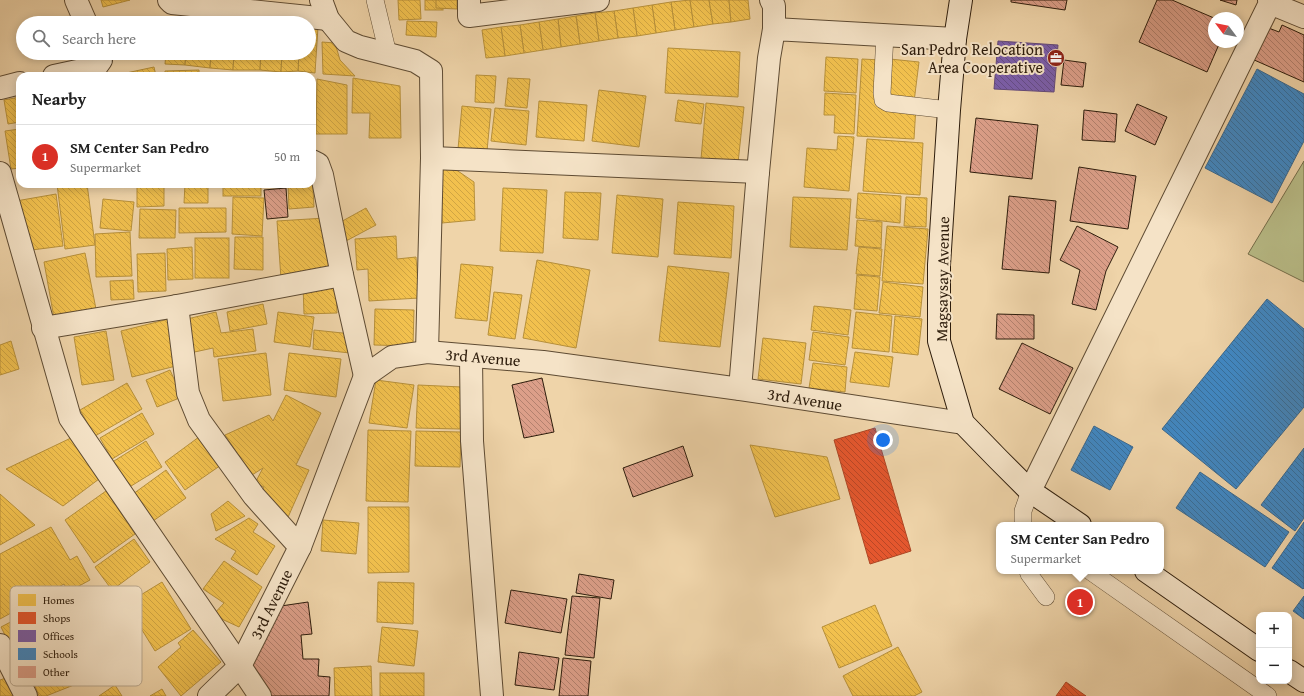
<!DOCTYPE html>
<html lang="en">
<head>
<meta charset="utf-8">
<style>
	:root { --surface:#fff; --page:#f6f6f6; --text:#222; --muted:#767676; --line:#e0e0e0; --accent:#d93025 }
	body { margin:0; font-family:"Gentium Book Plus",serif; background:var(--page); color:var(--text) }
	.controls { position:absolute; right:12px; bottom:12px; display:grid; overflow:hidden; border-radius:8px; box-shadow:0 2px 10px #0003 }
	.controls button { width:36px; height:36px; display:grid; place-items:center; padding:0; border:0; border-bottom:1px solid var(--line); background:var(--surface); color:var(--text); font:20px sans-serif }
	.compass { position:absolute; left:1208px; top:12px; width:36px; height:36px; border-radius:50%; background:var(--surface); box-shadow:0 2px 10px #0003; rotate:302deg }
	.you { position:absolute; left:883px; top:440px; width:14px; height:14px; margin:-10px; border:3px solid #fff; border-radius:50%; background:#1a73e8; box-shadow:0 0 0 6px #1a73e833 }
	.badge { display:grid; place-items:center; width:26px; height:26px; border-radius:50%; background:var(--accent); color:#fff; font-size:13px; font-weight:700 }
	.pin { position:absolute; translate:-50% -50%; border:2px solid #fff; box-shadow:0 1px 4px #0006 }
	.popup { position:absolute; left:996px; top:522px; width:168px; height:52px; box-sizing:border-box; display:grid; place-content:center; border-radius:8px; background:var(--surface); filter:drop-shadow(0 1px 3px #0005); font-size:13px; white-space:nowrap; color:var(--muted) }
	.popup b { font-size:15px; color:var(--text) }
	.popup::after { content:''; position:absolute; left:50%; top:100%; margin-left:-8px; border:8px solid transparent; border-top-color:var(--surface) }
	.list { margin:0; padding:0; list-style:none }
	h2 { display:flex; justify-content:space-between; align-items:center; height:52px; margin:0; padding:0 16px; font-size:17px }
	h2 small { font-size:13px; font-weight:400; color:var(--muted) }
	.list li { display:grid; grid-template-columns:26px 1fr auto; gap:12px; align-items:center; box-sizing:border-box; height:64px; padding:0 16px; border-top:1px solid var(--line) }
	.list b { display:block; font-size:15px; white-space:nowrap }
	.list p { margin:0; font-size:13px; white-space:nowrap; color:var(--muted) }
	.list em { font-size:13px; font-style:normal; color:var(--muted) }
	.icon { flex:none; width:22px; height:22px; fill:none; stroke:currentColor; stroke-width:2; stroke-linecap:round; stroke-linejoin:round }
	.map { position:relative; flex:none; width:1304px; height:696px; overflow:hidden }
	.search { position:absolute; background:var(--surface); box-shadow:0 2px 10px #0003; left:16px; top:16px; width:300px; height:44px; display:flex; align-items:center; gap:10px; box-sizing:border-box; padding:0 14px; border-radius:22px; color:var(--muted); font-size:15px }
	.panel { position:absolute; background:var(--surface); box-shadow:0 2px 10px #0003; left:16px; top:72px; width:300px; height:116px; border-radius:12px }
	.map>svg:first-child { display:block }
</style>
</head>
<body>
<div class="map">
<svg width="1304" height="696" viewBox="0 0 1304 696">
	<defs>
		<pattern id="homes-back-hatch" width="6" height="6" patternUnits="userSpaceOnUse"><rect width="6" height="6" fill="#f2c14e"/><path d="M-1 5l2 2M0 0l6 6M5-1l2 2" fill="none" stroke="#d0a543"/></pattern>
		<pattern id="shops-back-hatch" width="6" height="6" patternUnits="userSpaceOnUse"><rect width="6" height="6" fill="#e4572e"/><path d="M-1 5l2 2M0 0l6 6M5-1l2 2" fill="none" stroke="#b94726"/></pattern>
		<pattern id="offices-back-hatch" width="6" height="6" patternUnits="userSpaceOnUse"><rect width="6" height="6" fill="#7b5ea7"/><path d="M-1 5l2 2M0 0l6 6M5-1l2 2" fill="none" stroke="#654d86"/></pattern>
		<pattern id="schools-back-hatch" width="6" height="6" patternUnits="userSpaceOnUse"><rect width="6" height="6" fill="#3f88c5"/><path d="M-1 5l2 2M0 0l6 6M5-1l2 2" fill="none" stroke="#356f9e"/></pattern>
		<pattern id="building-back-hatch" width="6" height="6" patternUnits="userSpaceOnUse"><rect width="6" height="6" fill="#dc9f89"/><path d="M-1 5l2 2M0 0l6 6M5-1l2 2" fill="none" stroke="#b3816e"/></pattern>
	</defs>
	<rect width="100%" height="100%" fill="#efd4a9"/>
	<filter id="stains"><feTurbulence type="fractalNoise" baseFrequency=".005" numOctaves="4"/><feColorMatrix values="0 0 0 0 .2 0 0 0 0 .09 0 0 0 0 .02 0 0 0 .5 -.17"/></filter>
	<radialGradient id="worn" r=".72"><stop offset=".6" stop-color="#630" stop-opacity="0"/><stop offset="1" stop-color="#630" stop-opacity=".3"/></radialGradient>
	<path fill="#b9bd88" stroke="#746d4a" d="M1304,161v121l-56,-28z"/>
	<g fill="url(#homes-back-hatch)" stroke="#b7903a">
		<path d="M101,0h29l-27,7z"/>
		<path d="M398,0h22l1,19 -22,1z"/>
		<rect x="425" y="0" width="18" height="10"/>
		<path d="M436,0h21v9l-21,-1z"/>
		<path d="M690,0l4,27 -19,3 -4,-28z"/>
		<path d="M690,0h19l4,24 -19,3z"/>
		<path d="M709,0h20l2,22 -18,2z"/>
		<path d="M729,0h19l2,19 -19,3z"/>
		<path d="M671,2l4,28 -19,3 -4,-28z"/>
		<path d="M652,5l4,28 -19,3 -4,-28z"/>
		<path d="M633,8l4,28 -19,2 -4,-27z"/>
		<path d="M614,11l4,27 -19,3 -4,-28z"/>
		<path d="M595,13l4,28 -19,3 -4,-28z"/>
		<path d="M576,16l4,28 -19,3 -3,-28z"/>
		<path d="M558,19l3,28 -18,3 -4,-28z"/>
		<path d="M407,21l30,1 -1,15 -30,-2z"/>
		<path d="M539,22l4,28 -19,3 -4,-28z"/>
		<path d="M520,25l4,28 -19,3 -4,-29z"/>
		<path d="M309,27h9l-3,46 -17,-2 1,-18h10z"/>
		<path d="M501,27l4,29 -19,2 -4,-28z"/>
		<path d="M322,42l13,1 5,17 15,16 -32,-2z"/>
		<path d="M668,48l72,4 -2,45 -73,-4z"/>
		<path d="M166,53h20l-1,12 -20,-1z"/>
		<path d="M186,53h25l-1,15 -25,-3z"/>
		<path d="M211,53h23l-1,17 -23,-2z"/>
		<path d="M234,53h27l-1,17h-27z"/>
		<path d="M261,53h21l-1,19 -21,-2z"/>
		<path d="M282,53h17l-1,18 -17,1z"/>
		<path d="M826,57l32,2 -2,34 -32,-2z"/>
		<path d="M862,59l19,1 -3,44 38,2 -2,33 -57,-3z"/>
		<path d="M890,59l29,3 -5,40 -29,-3z"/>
		<path d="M154,67l2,9h-38l-1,-1z"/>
		<path d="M199,70v6h-34v-5z"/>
		<rect x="244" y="73" width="30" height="3"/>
		<rect x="203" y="74" width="39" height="2"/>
		<path d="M476,75l20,1 -2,27 -19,-1z"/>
		<path d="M353,78l47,8 1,52h-32l1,-25h-18z"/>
		<path d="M508,78l22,1 -3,29 -22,-2z"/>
		<path d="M317,79l30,6v49h-31z"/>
		<path d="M599,90l47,6 -7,51 -47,-6z"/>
		<path d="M825,93l31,2 -2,39 -20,-1 1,-18h-11z"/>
		<path d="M20,97v25l-12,2 -4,-24z"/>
		<path d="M678,100l26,4 -3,20 -26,-3z"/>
		<path d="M539,101l48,4 -3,36 -48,-4z"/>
		<path d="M706,103l38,4 -6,56 -37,-4z"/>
		<path d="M462,106l29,3 -4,42 -29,-2z"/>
		<path d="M495,108l34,3 -3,34 -35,-4z"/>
		<path d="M20,129v39l-9,1 -6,-38z"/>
		<path d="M838,136l16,1 -5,54 -45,-4 3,-39 30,2z"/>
		<path d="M867,139l56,4 -3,52 -57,-4z"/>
		<path d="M439,163l13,4 22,15 1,38 -33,3z"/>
		<path d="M312,173l2,34 -25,2 -1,-25h24z"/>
		<path d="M57,184h30l8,61 -30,4z"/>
		<path d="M137,184h27v22l-27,1z"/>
		<path d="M185,184h23v19h-24z"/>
		<rect x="223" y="184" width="38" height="12"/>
		<path d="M503,188l44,2 -4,63 -43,-2z"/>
		<path d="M565,192l36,1 -3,47 -35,-2z"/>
		<path d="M858,193l43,3 -1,27 -44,-5z"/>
		<path d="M56,194l7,52 -39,5 -8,-50z"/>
		<path d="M617,195l46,4 -5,58 -46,-4z"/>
		<path d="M233,197l31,1 -2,38 -30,-2z"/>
		<path d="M793,197l58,2 -4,51 -57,-3z"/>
		<path d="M906,197l21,1 -1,29 -22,-1z"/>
		<path d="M103,199l31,3 -3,29 -31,-3z"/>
		<path d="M678,202l56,4 -3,52 -57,-4z"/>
		<path d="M179,208h47v24l-47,1z"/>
		<path d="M366,208l10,17 -30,16 -9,-17z"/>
		<path d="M140,209l36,1 -1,28h-36z"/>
		<path d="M325,218l4,58 -48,3 -4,-58z"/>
		<path d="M857,220l25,2 -1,26 -26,-2z"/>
		<path d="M887,226l41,3 -5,55 -41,-3z"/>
		<path d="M130,232l2,44 -36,1 -1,-43z"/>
		<path d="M396,236l1,23 19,-2 3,41 -50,3 -1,-32 -11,1 -2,-31z"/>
		<path d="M235,237h28v33l-29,-1z"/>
		<rect x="195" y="238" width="34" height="40"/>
		<path d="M192,247l1,32 -25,1 -1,-31z"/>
		<path d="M859,247l23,2 -2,27 -24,-2z"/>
		<path d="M85,253l11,56 -42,9 -10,-56z"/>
		<path d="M165,253l1,38 -28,1 -1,-38z"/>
		<path d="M537,260l53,10 -14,78 -53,-10z"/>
		<path d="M461,264l32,3 -6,54 -32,-3z"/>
		<path d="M668,266l61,7 -9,74 -61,-6z"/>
		<path d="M857,275l23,2 -3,34 -23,-2z"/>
		<path d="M133,280l1,19 -23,1 -1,-19z"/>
		<path d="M883,282l40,5 -3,30 -41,-4z"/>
		<path d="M336,283l1,30 -33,1 -1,-29z"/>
		<path d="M494,292l28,3 -7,44 -27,-4z"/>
		<path d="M263,304l4,20 -37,7 -3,-19z"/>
		<path d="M814,306l37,4 -3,25 -37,-5z"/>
		<path d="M375,309l39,1 -1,36 -39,-1z"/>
		<path d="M216,312l5,21 32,-4 3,22 -42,6 -1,-9 -23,5 -7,-33z"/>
		<path d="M278,312l36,5 -4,30 -36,-5z"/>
		<path d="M856,312l36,4 -3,36 -37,-4z"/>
		<path d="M895,316l27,3 -4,36 -26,-3z"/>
		<path d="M169,319l11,46 -48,12 -11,-46z"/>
		<path d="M314,330l38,4 -2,19 -37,-4z"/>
		<path d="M106,331l8,49 -32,5 -8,-48z"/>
		<path d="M813,332l36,5 -4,28 -36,-5z"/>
		<path d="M763,338l43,5 -5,41 -43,-5z"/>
		<path d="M11,341l8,28 -19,6v-30z"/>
		<path d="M855,352l38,5 -4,30 -39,-5z"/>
		<path d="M266,353l5,42 -48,6 -5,-42z"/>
		<path d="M289,353l52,6 -5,38 -52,-7z"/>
		<path d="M813,363l34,4 -2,25 -36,-4z"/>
		<path d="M170,370l12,27 -25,10 -11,-27z"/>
		<path d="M376,380l38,5 -7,43 -38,-5z"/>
		<path d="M127,383l15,26 -47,27 -15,-26z"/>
		<path d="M418,385l44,2 -2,42 -44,-1z"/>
		<path d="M286,395l35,18 -25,52 13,5 -24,54 -26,-29 5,-8 -9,-4 8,-15 -11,7 -27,-40 44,-20 4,6z"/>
		<path d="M142,413l12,21 -42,25 -12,-21z"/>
		<path d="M368,430l43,1 -3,71 -42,-1z"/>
		<path d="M416,431l45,1 -1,35 -45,-1z"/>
		<path d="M203,434l21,29 -39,27 -20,-28z"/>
		<path d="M73,437l30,39 -40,30 -57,-37z"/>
		<path d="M146,441l16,26 -39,24 -17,-25z"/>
		<path d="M750,445l77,12 13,42 -65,18z"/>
		<path d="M166,470l20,28 -33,23 -20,-27z"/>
		<path d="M106,491l29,43 -41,29 -29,-43z"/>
		<path d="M0,494l35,31 -35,20z"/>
		<path d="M228,501l17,15 -29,15 -5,-17z"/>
		<path d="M368,507h41v65l-41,1z"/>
		<path d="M249,518l9,6 -5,8 22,14 -18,29 -26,-16 5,-8 -21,-12z"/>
		<path d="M323,520l36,3 -3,31 -35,-3z"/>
		<path d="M51,527l19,33 7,-4 13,24 -22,12 -4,-8 -64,35v-65z"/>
		<path d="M134,539l16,23 -38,28 -17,-23z"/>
		<path d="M224,561l38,26 -23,40 -26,-12 11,-12 -21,-14z"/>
		<path d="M162,582l29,47 -36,22 -29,-47z"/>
		<path d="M378,582l36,1 -1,41 -36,-2z"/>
		<path d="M78,589l15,29 -38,20 -15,-29z"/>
		<path d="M875,605l17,41 -53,22 -17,-41z"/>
		<path d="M24,615l11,24 -22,12 -12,-24z"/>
		<path d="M382,627l36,4 -4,35 -36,-4z"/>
		<path d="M193,630l28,32 -40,34 -23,-29 23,-20 -3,-4z"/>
		<path d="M70,634l19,45 -43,17h-7l-17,-43z"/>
		<path d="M898,647l24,45 -8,4h-61l-10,-20z"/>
		<path d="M371,666l1,30h-37l-1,-28z"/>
		<rect x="380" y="673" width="44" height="23"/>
		<path d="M12,676l7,20h-19v-16z"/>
		<path d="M115,685l7,11h-23z"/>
		<path d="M162,689l4,7h-16z"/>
	</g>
	<g fill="url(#shops-back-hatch)" stroke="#ad4624">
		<path d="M875,428l36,123 -41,13 -36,-124z"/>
		<path d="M1066,682l20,14h-30z"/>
	</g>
	<path fill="url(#offices-back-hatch)" stroke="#644a78" d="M998,41l60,4 -4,47 -60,-3z"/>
	<g fill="url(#schools-back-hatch)" stroke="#3a688e">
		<path d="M1257,69l47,25v47l-32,62 -67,-35z"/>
		<path d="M1267,299l37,30v78l-68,82 -74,-60z"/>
		<path d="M1094,426l39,21 -23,43 -39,-20z"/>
		<path d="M1304,448v70l-9,13 -34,-26z"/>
		<path d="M1200,472l89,60 -24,35 -89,-59z"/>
		<path d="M1304,522v66l-1,1 -31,-21z"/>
		<path d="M1304,596v23l-11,-8z"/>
	</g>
	<g fill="url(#building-back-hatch)" stroke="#2e1d0c">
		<path d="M1011,0h56l-2,10 -54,-8z"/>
		<path d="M1157,0h15l42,18v24h6l-13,30 -68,-30z"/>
		<path d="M1220,0h17l-1,5z"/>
		<path d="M1282,25l22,10v47l-52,-23 14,-32 13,5z"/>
		<path d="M1064,60l22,3 -3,24 -22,-2z"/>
		<path d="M1137,104l30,13 -12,28 -30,-14z"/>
		<path d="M1084,110l33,4 -2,28 -33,-2z"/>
		<path d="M976,118l62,7 -6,54 -62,-7z"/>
		<path d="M1079,167l57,9 -8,53 -58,-8z"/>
		<path d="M286,188l2,29 -21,2 -3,-29z"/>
		<path d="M1009,196l47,5 -7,72 -47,-4z"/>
		<path d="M1077,226l41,21 -12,24 -10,39 -24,-6 8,-34 -20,-10z"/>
		<path d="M997,314l37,1v24h-38z"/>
		<path d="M1022,343l51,25 -23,46 -51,-25z"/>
		<path d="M542,378l12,54 -30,6 -12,-53z"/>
		<path d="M683,446l10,30 -60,21 -10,-29z"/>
		<path d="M579,574l35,6 -3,19 -35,-6z"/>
		<path d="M511,590l56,9 -6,34 -56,-10z"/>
		<path d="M572,596l28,2 -6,60 -29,-3z"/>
		<path d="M308,602l4,32 -11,1 2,24h16l-1,17 12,1 -1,19h-57l-28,-29 30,-60z"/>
		<path d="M519,652l40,6 -5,32 -39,-5z"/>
		<path d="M563,658l28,3 -3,35h-29z"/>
	</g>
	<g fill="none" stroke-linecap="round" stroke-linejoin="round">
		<defs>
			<g id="service">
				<path d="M375,0l13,54"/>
				<path d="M885,34l-3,59 1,7 5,3 61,7"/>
				<path d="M1023,525v-14l7,-20"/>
				<path d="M1028,571l1,3 17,23"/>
				<path d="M1090,571l178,125"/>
			</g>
			<g id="minor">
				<path d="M76,0l10,23"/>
				<path d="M169,0l3,3 156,16"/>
				<path d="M321,0l7,19 18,22 14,6 55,14 16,10 1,87 -5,194"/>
				<path d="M469,0v16l129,-16"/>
				<path d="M771,0l3,6v23"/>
				<path d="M1270,3l34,14"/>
				<path d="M54,76l42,-9 5,-7 -1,-7"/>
				<path d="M0,88l20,-5"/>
				<path d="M432,158l326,14"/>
				<path d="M312,161l6,3 4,11 20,100 23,101"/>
				<path d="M0,173l70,245 170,248 20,30"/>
				<path d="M177,306l11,87 11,27 55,76 46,51"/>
				<path d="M43,328l134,-22 165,-31"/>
				<path d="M471,357l1,84 20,255"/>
				<path d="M740,389l18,-217 11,-114 5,-29 181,10"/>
				<path d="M1030,491l240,-488 -1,-3"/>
				<path d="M0,645l26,51"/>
			</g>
			<path id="tertiary" d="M209,696l31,-30 60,-119 65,-171 27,-19 35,-5 116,10 197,27 223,34"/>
			<g id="secondary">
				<path d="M961,0l-6,39 -6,71 -10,155v76l24,82 35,36 32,32 50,34"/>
				<path d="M1146,571l113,79"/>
				<path d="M1289,671l15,10"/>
			</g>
		</defs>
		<use href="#service" stroke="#5e4b33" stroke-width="18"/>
		<use href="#minor" stroke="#5e4b33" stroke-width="24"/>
		<use href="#tertiary" stroke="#5e4b33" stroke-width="24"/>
		<use href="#secondary" stroke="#2e1d0c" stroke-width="24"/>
		<use href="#service" stroke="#f5e3c7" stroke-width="17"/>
		<use href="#minor" stroke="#f5e3c7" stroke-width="22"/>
		<use href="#tertiary" stroke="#f5e3c7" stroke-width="22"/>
		<use href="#secondary" stroke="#f5e3c7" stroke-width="22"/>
	</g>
	<defs>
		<symbol id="office-disc" viewBox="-11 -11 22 22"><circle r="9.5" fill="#8f2418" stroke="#f5e3c7"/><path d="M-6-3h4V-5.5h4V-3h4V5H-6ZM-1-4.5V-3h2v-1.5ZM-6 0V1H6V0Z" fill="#fff"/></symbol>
	</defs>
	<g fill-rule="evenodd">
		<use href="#office-disc" x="1046" y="48" width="20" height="20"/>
	</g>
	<g text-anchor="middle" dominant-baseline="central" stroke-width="4" stroke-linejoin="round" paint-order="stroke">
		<g font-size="16" fill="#2e1d0c" stroke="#f5e3c7" text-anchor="end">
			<text x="1043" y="49">San Pedro Relocation<tspan x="1043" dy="18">Area Cooperative</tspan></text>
		</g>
		<g font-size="16" fill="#2e1d0c" stroke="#f5e3c7">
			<text transform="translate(942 279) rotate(-89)">Magsaysay Avenue</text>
			<text transform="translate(483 357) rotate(5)">3rd Avenue</text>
			<text transform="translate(805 399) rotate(9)">3rd Avenue</text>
			<text transform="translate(271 604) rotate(-64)">3rd Avenue</text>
		</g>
	</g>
	<rect x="10" y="586" width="132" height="100" rx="6" fill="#f5e3c7" stroke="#b9a88f" stroke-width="1"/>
	<rect x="18" y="594" width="18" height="12" fill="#f2c14e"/>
	<rect x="18" y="612" width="18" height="12" fill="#e4572e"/>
	<rect x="18" y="630" width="18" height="12" fill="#7b5ea7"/>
	<rect x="18" y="648" width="18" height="12" fill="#3f88c5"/>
	<rect x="18" y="666" width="18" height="12" fill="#dc9f89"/>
	<g font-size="11" fill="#2e1d0c">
		<text x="43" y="604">Homes</text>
		<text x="43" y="622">Shops</text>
		<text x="43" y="640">Offices</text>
		<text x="43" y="658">Schools</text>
		<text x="43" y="676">Other</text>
	</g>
	<rect width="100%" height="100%" filter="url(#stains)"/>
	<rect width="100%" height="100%" fill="url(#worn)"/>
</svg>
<div class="controls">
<button>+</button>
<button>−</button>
</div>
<svg class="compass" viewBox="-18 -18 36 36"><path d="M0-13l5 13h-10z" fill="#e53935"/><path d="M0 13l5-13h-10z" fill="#767676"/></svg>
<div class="you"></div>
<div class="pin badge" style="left:1080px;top:602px">1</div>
<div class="popup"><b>SM Center San Pedro</b>Supermarket</div>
<div class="search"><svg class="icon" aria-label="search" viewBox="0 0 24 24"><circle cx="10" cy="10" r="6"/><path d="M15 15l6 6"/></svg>Search here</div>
<section class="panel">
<h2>Nearby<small></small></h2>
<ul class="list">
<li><span class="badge">1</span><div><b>SM Center San Pedro</b><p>Supermarket</p></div><em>50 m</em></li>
</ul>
</section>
</div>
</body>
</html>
